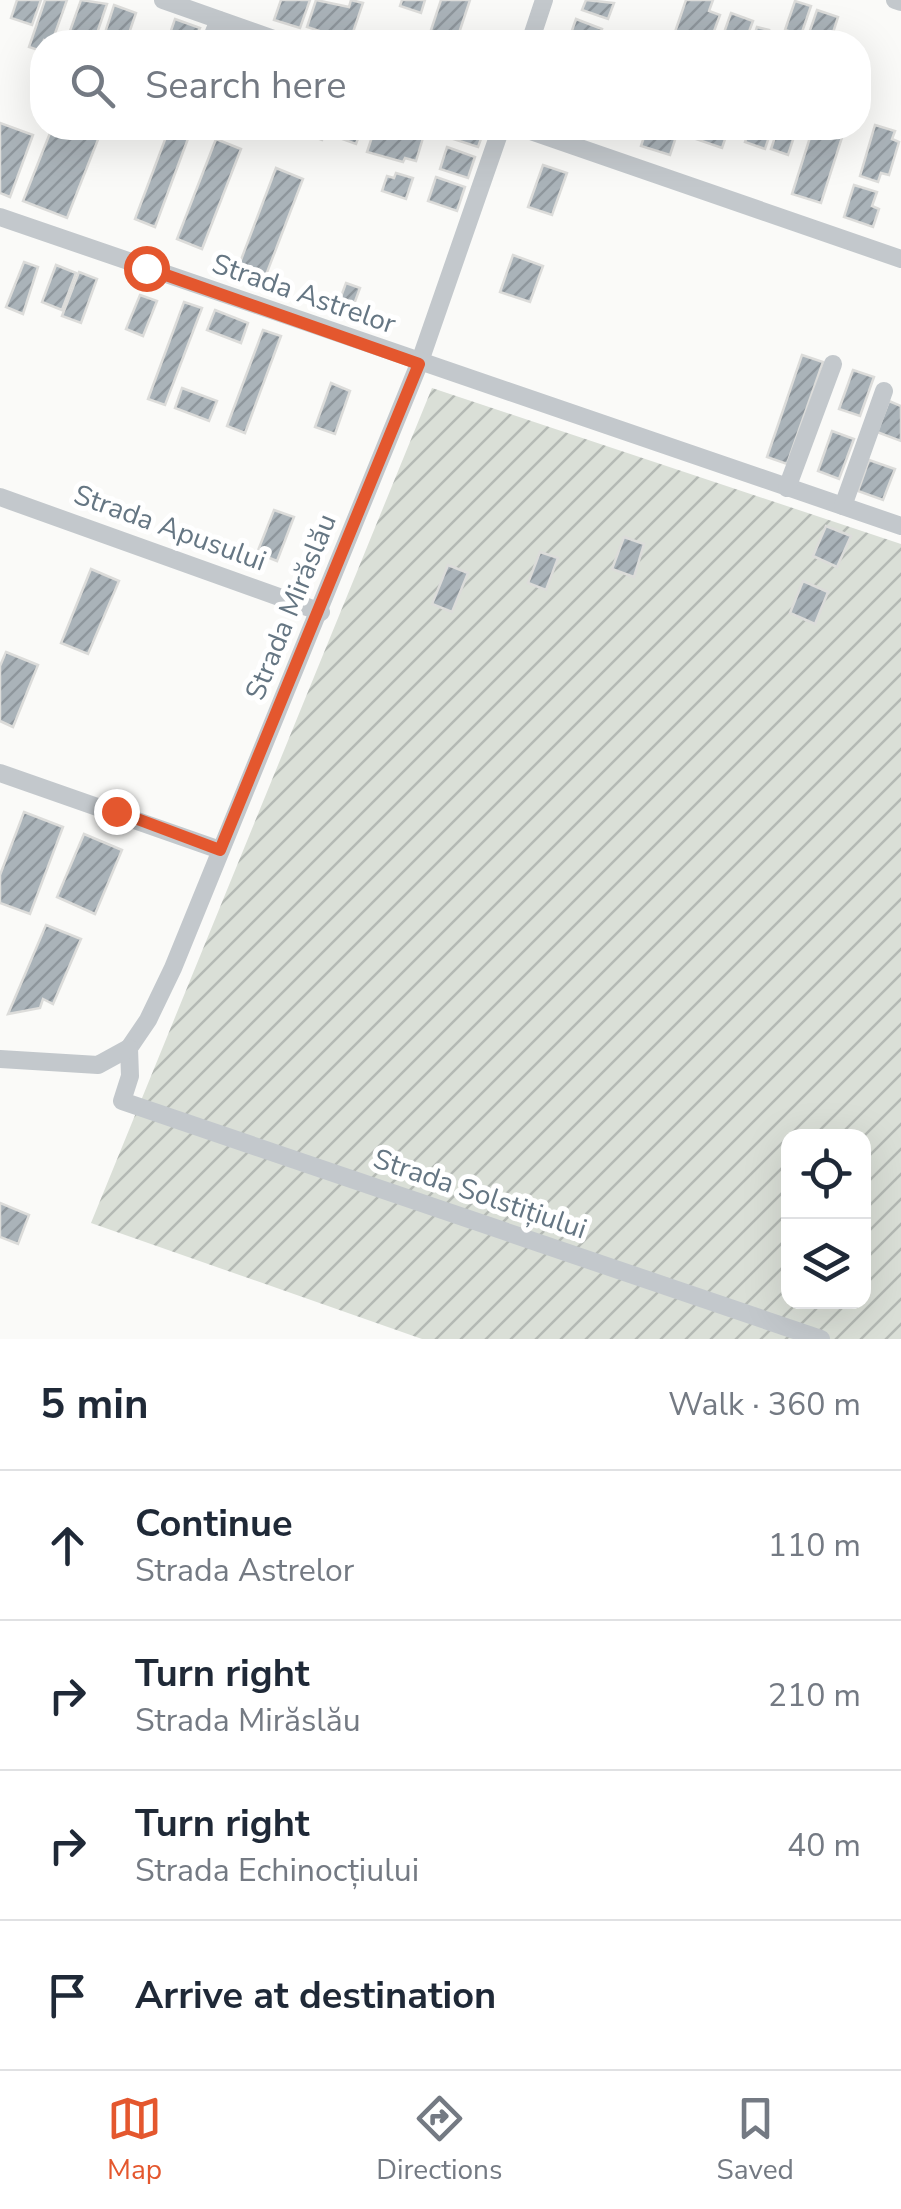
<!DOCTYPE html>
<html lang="en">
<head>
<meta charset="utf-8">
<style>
	:root { --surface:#fff; --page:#f2f2f3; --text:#1f2937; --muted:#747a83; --line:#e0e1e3; --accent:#e4572e }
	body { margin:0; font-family:"Nunito Sans",sans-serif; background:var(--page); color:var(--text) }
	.controls { position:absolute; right:30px; bottom:30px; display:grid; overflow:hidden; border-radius:20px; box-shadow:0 10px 40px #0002 }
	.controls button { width:90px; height:90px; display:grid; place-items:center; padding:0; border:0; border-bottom:2px solid var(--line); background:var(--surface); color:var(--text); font:50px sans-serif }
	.stop { position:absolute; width:30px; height:30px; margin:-22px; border:8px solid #e4572e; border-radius:50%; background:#fff }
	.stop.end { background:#e4572e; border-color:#fff; box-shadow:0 2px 10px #0008 }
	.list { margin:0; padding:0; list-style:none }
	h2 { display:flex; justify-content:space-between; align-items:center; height:130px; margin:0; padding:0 40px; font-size:42px }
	h2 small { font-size:32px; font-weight:400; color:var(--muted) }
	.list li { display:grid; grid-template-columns:65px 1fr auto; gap:30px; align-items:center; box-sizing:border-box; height:150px; padding:0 40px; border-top:2px solid var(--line) }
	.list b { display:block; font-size:38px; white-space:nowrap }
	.list p { margin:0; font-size:32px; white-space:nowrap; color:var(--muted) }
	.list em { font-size:32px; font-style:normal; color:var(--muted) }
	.icon { flex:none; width:55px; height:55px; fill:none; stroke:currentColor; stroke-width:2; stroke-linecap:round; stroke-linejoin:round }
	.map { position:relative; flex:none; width:901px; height:1339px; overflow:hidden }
	.search { position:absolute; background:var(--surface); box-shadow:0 10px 40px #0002; left:30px; right:30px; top:30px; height:110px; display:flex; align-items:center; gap:25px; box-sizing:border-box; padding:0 35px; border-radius:40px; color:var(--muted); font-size:38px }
	.sheet { height:730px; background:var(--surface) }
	nav { display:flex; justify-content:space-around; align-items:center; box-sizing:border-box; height:140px; border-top:2px solid var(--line); background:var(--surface); font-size:28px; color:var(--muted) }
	nav a { display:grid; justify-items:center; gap:5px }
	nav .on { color:var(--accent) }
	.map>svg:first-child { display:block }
</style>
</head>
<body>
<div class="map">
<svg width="901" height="1339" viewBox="0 0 901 1339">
	<defs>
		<pattern id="garden-furrows" width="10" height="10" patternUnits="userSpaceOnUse" patternTransform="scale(2.5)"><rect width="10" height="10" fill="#dadfd7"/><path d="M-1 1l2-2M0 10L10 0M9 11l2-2" fill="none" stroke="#b4b9b4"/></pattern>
		<pattern id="building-hatch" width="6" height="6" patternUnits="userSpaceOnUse" patternTransform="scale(2.5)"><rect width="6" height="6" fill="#aab3b9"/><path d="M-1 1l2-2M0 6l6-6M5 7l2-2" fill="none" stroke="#8e969c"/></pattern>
	</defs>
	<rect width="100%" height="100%" fill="#fafaf8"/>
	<path fill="url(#garden-furrows)" fill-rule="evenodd" d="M432,388l469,156v795h-479l-331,-116zM788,1136h76v166h-76z"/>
	<g fill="url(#building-hatch)" stroke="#dcdcda" stroke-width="2.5">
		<path d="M17,0h24l-9,25 -21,-7z"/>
		<path d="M45,0h22l-15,42 -8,-2 -3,11 -12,-4z"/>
		<path d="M81,0l26,4 -13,38h-28z"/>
		<path d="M281,0h29l-10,28 -26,-8z"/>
		<path d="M316,0l33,7 2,-7 12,3 -13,38 -43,-14z"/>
		<path d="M402,0h23l-4,13 -21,-7z"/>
		<path d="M441,0h29l-14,42h-29z"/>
		<path d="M586,0l28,3 -6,16 -26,-9z"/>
		<path d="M686,0h27l-4,11 11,4 -10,27 -35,-10z"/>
		<path d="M795,1l16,5 -10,29 -16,-5z"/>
		<path d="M114,5l22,8 -10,29h-24z"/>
		<path d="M817,10l21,7 -8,25h-24z"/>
		<path d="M731,13l22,8 -8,21 -24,-1z"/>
		<path d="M175,19l25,9 -6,14h-27z"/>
		<path d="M576,19l26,10 -5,13h-29z"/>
		<path d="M757,27l12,3 -3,12h-14z"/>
		<path d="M0,123l33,12 -23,62 -10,-4z"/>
		<path d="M875,125l20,6 -3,8 7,3 -10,33 -8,-2 -3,9 -18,-6z"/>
		<path d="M52,128h22l25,9 -32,81 -44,-17z"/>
		<path d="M301,128h26l-5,12 -22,-8z"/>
		<path d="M337,128h25l-6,16 -22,-8z"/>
		<path d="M375,128h51l-10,33 -11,-3 -2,4 -36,-10z"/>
		<path d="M453,128h32l-7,19 -28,-9z"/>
		<path d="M647,128h32l-9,27 -29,-9z"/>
		<path d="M697,128h32l-7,20 -29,-10z"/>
		<path d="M750,128h22l-7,21 -20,-7z"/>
		<path d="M778,128h19l-9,27 -17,-6z"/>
		<path d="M813,128h32l-24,75 -29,-9z"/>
		<path d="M169,129l20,7 -34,91 -20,-8z"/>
		<path d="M216,139l25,10 -39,100 -25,-10z"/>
		<path d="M447,147l28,10 -7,21 -28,-9z"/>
		<path d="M543,165l24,8 -15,42 -24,-8z"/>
		<path d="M276,168l27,11 -37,96 -27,-10z"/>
		<path d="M396,173l17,5 -7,21 -24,-8 5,-15 7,2z"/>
		<path d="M436,177l29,10 -8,24 -29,-10z"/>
		<path d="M854,185l23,7 -5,14 7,3 -6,18 -29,-10z"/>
		<path d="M513,255l30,11 -13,36 -30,-10z"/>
		<path d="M24,262l14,5 -15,47 -17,-7z"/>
		<path d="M56,265l20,8 -14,37 -20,-8z"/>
		<path d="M79,272l18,7 -16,44 -19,-7z"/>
		<path d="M346,283l14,5 -10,27 -14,-5z"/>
		<path d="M140,295l17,6 -14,35 -17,-7z"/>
		<path d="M184,302l18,6 -37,97 -17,-6z"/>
		<path d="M215,310l33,13 -7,20 -34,-13z"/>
		<path d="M263,330l18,6 -36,97 -18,-7z"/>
		<path d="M802,355l21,7 -36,102 -20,-7z"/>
		<path d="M853,370l21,7 -14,39 -21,-7z"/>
		<path d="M331,383l19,8 -15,43 -20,-7z"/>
		<path d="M182,388l35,13 -8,20 -34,-13z"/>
		<path d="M889,401l12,5v35l-24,-9z"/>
		<path d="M832,431l22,8 -15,40 -21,-8z"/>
		<path d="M869,460l26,9 -12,31 -25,-9z"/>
		<path d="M274,510l20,7 -17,44 -20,-8z"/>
		<path d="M826,526l25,10 -14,31 -24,-11z"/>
		<path d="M624,537l20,7 -10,33 -22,-8z"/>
		<path d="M540,552l18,6 -12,32 -18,-7z"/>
		<path d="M448,565l20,8 -16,39 -20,-8z"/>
		<path d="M91,569l28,12 -31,73 -27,-11z"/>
		<path d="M803,581l25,11 -13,32 -25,-11z"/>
		<path d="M6,652l32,13 -25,62 -13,-6v-55z"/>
		<path d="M24,812l39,15 -33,87 -30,-11v-28z"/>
		<path d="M84,834l38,16 -27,64 -38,-17z"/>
		<path d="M46,925l35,14 -28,65 -10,-5 -3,9 -32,6z"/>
		<path d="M0,1203l29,12 -11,29 -18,-7z"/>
	</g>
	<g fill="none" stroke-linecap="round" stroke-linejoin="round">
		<g stroke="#c3c8cc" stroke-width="18">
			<path d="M163,0l119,42"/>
			<path d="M895,0l6,2"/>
			<path d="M210,42l9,-22"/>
			<path d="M530,42l14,-42"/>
			<path d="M501,128l-82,236 -246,604 -25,52 -19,28 1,28 -8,25 699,238"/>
			<path d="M522,128l379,131"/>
			<path d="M0,217l901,309"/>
			<path d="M787,488l46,-124"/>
			<path d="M0,497l321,115"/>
			<path d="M843,506l41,-115"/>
			<path d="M0,773l220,77"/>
			<path d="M0,1059l98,6 31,-17"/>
		</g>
	</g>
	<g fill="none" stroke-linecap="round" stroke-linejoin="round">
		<path stroke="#e4572e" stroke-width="12" d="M116,811l104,39 199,-486 -273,-96"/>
	</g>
	<g text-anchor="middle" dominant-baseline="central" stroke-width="10" stroke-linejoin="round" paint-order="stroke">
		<g font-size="28" fill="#657683" stroke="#fff">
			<text transform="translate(304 294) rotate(19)">Strada Astrelor</text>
			<text transform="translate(170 528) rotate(20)">Strada Apusului</text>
			<text transform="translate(291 607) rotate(-68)">Strada Mirăslău</text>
			<text transform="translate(480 1194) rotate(19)">Strada Solstițiului</text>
		</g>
	</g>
</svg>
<div class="controls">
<button><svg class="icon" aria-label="locate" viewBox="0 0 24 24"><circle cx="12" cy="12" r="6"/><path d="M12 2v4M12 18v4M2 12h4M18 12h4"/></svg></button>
<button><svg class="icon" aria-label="layers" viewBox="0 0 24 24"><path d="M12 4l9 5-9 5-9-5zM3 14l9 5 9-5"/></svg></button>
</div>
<div class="stop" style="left:146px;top:268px"></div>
<div class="stop end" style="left:116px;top:811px"></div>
<div class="search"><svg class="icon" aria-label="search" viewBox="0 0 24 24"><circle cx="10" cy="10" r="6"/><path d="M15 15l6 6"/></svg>Search here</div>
</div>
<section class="sheet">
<h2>5 min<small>Walk · 360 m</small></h2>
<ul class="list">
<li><svg class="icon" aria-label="ahead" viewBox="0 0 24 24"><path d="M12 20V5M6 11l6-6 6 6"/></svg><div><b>Continue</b><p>Strada Astrelor</p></div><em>110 m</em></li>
<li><svg class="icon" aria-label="right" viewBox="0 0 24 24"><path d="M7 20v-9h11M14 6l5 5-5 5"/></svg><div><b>Turn right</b><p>Strada Mirăslău</p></div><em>210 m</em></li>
<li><svg class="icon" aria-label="right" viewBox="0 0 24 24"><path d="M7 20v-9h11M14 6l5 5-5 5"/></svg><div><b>Turn right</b><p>Strada Echinocțiului</p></div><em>40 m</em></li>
<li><svg class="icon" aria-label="arrive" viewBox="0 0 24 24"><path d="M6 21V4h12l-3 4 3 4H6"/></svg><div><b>Arrive at destination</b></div></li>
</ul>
</section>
<nav>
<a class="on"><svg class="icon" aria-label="map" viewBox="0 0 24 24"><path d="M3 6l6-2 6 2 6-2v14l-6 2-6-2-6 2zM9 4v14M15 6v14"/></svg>Map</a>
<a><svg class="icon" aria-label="directions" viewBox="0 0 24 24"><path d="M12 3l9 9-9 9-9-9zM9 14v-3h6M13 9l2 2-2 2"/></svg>Directions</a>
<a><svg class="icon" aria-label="saved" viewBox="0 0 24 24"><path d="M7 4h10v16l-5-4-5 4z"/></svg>Saved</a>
</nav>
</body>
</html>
